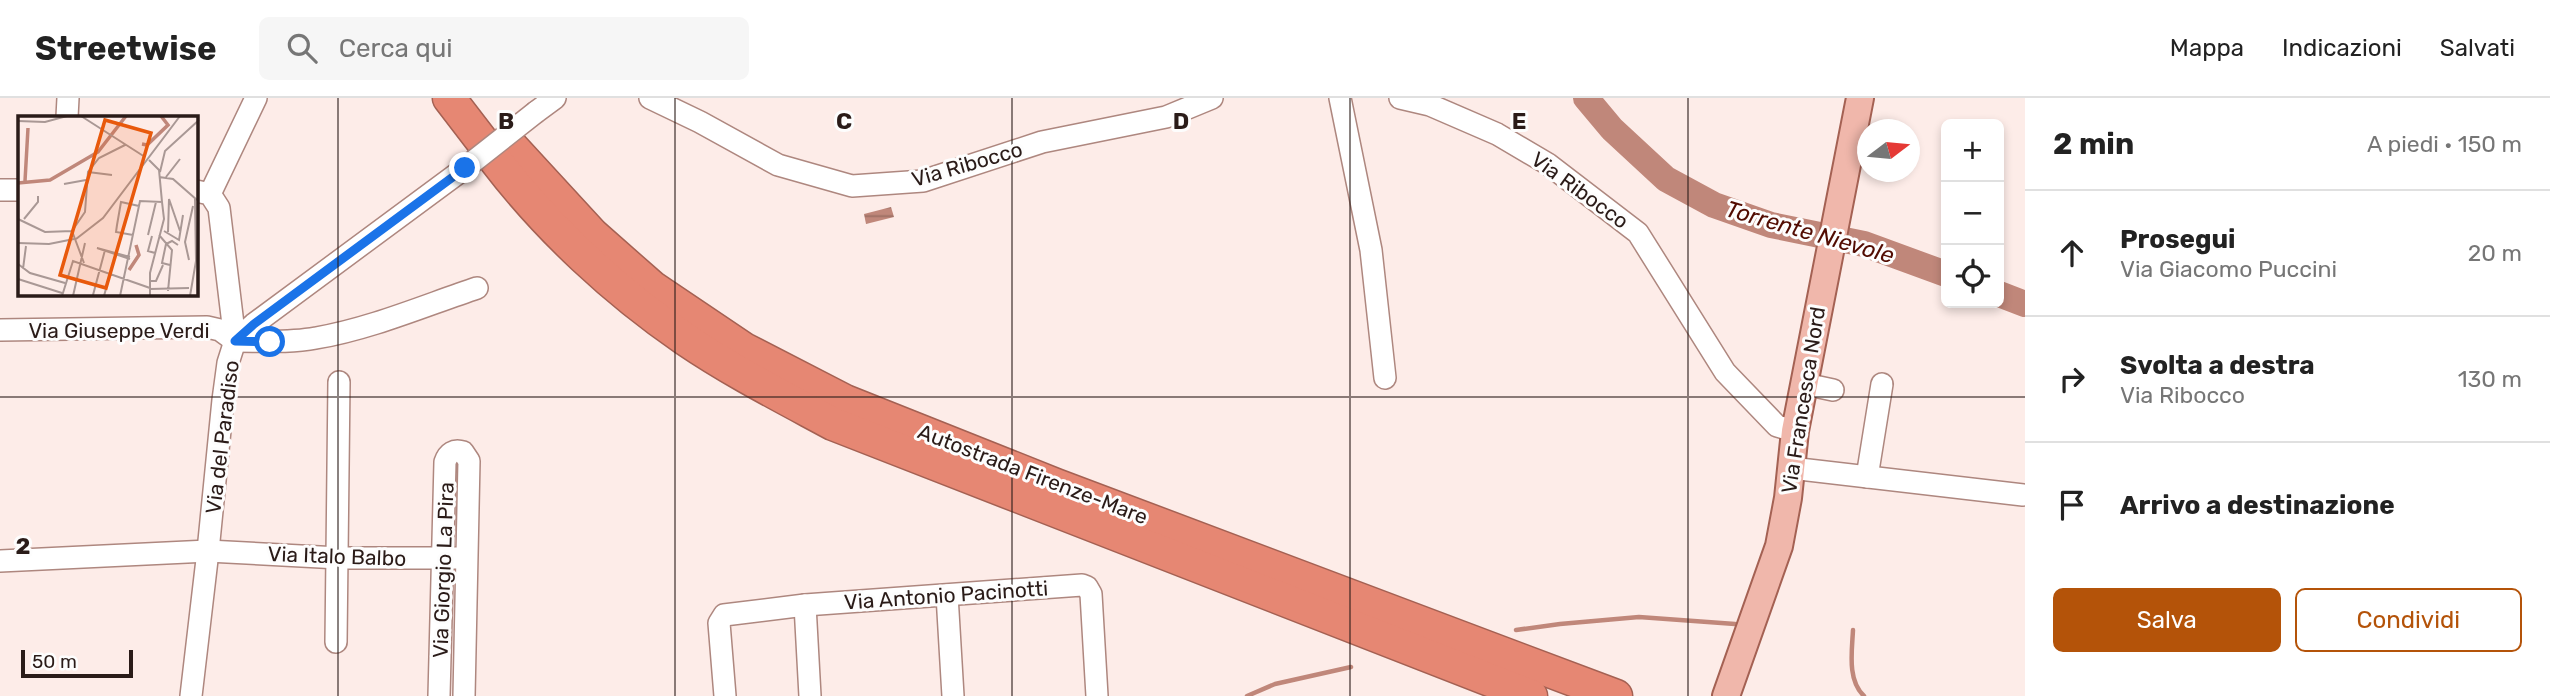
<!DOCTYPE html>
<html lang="it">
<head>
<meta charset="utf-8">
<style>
	:root { --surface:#fff; --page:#f6f6f6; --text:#222; --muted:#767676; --line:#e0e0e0; --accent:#b45309 }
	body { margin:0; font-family:Rubik,sans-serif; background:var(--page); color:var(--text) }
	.controls { position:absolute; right:21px; top:21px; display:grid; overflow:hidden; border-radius:10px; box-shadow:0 4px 10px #0003 }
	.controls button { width:63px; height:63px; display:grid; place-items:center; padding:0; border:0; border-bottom:2px solid var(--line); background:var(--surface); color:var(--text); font:35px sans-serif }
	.compass { position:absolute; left:1857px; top:21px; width:63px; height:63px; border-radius:50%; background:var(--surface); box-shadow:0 4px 10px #0003; rotate:74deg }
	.scale { position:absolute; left:21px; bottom:18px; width:112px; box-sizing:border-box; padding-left:7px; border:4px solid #2a1b18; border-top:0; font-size:19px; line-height:24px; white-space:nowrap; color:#2a1b18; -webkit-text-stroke:5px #fdfdfd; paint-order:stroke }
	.stop { position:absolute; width:21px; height:21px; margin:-16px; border:5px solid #1a73e8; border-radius:50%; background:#fff }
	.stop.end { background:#1a73e8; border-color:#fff; box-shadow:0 2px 7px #0008 }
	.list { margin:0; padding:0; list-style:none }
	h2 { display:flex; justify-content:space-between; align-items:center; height:91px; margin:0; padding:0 28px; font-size:30px }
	h2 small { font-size:23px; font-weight:400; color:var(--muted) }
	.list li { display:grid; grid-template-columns:46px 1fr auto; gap:21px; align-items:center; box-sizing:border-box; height:126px; padding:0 28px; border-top:2px solid var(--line) }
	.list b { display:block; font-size:26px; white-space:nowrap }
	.list p { margin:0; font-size:23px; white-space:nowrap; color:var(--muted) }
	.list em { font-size:23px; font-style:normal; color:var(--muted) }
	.actions { display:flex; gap:14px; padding:21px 28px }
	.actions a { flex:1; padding:16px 0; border:2px solid var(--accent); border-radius:10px; text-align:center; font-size:24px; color:var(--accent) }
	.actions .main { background:var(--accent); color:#fff }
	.icon { flex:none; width:38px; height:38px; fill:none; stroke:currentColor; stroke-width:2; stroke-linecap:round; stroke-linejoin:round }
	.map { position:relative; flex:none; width:2025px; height:598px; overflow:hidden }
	header { display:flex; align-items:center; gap:42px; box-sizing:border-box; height:98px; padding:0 35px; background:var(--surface); border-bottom:2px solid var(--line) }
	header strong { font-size:33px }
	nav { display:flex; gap:38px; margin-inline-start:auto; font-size:24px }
	.search { width:490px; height:63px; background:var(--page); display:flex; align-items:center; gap:18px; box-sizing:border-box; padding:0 24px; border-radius:10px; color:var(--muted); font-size:26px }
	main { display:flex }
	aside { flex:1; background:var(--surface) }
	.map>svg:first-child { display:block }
</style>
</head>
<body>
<header>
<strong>Streetwise</strong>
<div class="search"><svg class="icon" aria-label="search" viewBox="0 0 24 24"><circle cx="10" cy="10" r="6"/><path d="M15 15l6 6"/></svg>Cerca qui</div>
<nav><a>Mappa</a><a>Indicazioni</a><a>Salvati</a></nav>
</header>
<main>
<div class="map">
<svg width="2025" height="598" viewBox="0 0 2025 598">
	<defs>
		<pattern id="water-rules" width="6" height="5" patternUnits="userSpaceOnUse" patternTransform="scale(1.75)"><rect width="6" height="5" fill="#c0877a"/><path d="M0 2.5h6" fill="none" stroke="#9c6e63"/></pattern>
	</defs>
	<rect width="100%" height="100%" fill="#fdece8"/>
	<path fill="url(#water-rules)" d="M891,109l3,10 -28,7 -2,-10z"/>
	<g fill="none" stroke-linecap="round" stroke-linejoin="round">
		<g stroke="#c0877a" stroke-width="4.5">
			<path d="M1516,532l44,-6 79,-7 96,7"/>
			<path d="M1853,532c-1,21 -6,50 11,66"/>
			<path d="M1247,598l28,-12 76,-17"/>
		</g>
		<g stroke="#c0877a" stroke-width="26">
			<path d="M1586,0l26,31 54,50 48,26 57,20 93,19 82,30"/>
			<path d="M1999,196l26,10"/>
		</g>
		<defs>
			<g id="minor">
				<path d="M650,0l50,24 78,43 74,21 71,-5 119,-39 124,-25 46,-19"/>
				<path d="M1340,0l31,152 14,128"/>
				<path d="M1400,0l30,7 67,29 51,30 90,69 87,139 52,54 18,5"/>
				<path d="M536,14l19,-14"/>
				<path d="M67,19l1,-19"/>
				<path d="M0,92h19"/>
				<path d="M210,96l46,-96"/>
				<path d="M0,232l207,-3 13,3 15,11"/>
				<path d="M235,243l19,-17 211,-156"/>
				<path d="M235,243c27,0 55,2 81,-3 54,-9 110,-33 161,-50"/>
				<path d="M1805,286l28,6"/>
				<path d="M1791,370l232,27"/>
				<path d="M1867,379l15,-93"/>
				<path d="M0,463l208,-10 131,7h118"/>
				<path d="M947,497l6,101"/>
				<path d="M805,507l5,91"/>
				<path d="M336,544l3,-260"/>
				<path d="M191,598l17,-145 15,-151 5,-37 7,-22 -16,-133 -9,-14 -14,-3"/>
				<path d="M439,598l6,-234c3,-9 9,-13 18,-10l6,9 -5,235"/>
				<path d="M725,598l-6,-73 5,-8 81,-10 277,-20 5,2 4,7 6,102"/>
			</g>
			<path id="major" d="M1726,598l53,-150 9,-48 7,-67 65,-333"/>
			<g id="highway">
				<path d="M449,0l33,43"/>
				<path d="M512,49l81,88 59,52 92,62 101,52 211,84 560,211"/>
				<path d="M496,63c52,68 119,130 189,178 47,32 98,58 148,85l698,272"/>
			</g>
		</defs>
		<use href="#minor" stroke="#ae877f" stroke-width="24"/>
		<use href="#major" stroke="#a46153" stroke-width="30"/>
		<use href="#highway" stroke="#a46153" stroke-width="35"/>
		<use href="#minor" stroke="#fff" stroke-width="21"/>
		<use href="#major" stroke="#f0b7ab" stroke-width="26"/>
		<use href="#highway" stroke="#e68773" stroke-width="32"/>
		<defs>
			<path id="minor-bridge" d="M465,70l71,-56"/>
		</defs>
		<use href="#minor-bridge" stroke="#ae877f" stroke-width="24" stroke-linecap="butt"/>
		<use href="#minor-bridge" stroke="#fff" stroke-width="21"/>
	</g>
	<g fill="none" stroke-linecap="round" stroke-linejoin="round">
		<path stroke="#1a73e8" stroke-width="9" d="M270,244l-35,-1 19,-17 211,-156"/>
	</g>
	<path fill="none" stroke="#2a1b18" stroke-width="2" stroke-opacity="0.55" d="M338,0v598M675,0v598M1012,0v598M1350,0v598M1688,0v598M0,299h2025"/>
	<g text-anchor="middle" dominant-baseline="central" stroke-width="6" stroke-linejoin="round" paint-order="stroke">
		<g font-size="21" fill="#2a1b18" stroke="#fdfdfd">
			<text transform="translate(967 66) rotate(-16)">Via Ribocco</text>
			<text transform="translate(1580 92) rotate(36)">Via Ribocco</text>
			<text x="119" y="232">Via Giuseppe Verdi</text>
			<text transform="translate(1803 302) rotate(-81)">Via Francesca Nord</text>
			<text transform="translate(222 339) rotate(-83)">Via del Paradiso</text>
			<text transform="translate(1033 376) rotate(21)">Autostrada Firenze-Mare</text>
			<text transform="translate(337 458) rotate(2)">Via Italo Balbo</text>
			<text transform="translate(443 472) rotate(-88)">Via Giorgio La Pira</text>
			<text transform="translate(946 497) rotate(-4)">Via Antonio Pacinotti</text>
		</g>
		<g font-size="23" font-style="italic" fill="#520c02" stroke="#fdfdfd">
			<text transform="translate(1810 134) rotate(16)">Torrente Nievole</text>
		</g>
	</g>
	<g transform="translate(18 18)">
		<rect width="180" height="180" fill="#fdece8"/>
		<path fill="none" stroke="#c0877a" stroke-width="3.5" d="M124,28l5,1 21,-20 -7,-9M7,65l3,-53M0,67l32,-3 48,-28 28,-36M111,154l10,-15 -3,-10"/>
		<path fill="none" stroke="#a99895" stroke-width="2" d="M63,0l64,41M0,5l27,1 22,-6M70,56l24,3M142,56l5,-21 34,-31M141,61l14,2 24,21M148,61l14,-18M46,68l22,-4M0,103l27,13 27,-1M6,103l14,-17v-6M99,109l4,-23 18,4M99,109l-1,7 17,3M146,115l15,9 4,-25M150,116l1,-33 11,32M130,119l8,-33M141,119l13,15 -4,41M134,120l-4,15 7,2M58,123l27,-21 77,-102M0,127l31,1 25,-5M112,143l-33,-11 33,9M171,144l-4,-18 8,-36M66,147l-12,-32 13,-19 3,-40 11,-14 26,-13M0,148l12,9 35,10M152,149l-8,-2 4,-19 6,-3 6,4M5,153l3,-23M0,163l44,14M131,165h7l7,-16M132,173l39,-1M75,179l12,-45M44,180l11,-35 77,27M55,180l12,-53M86,180l6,-22M102,180l20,-95 22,1 -3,-32 -10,-10M132,180v-23l14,-54 -2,-17M172,180l6,-35 -1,-62"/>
		<path fill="#e8590c" fill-opacity="0.15" stroke="#e8590c" stroke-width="3.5" d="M87,4l46,13 -45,155 -46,-13z"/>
		<rect width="180" height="180" fill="none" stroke="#2a1b18" stroke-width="3.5"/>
	</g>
	<g font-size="23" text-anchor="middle" font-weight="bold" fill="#2a1b18" stroke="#fdfdfd" stroke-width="6" stroke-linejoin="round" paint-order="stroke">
		<text x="506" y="31">B</text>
		<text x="844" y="31">C</text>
		<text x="1181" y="31">D</text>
		<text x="1519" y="31">E</text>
		<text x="23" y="456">2</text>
	</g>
</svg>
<div class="controls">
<button>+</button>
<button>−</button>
<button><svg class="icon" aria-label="locate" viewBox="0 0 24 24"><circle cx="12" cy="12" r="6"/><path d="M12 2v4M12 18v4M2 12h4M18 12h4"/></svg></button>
</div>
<svg class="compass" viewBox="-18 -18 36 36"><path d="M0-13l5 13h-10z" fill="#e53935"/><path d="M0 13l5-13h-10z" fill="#767676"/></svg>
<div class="scale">50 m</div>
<div class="stop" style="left:270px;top:244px"></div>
<div class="stop end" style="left:465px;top:70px"></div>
</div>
<aside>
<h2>2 min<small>A piedi · 150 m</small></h2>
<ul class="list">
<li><svg class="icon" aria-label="ahead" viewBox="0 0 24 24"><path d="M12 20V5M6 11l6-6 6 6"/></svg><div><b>Prosegui</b><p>Via Giacomo Puccini</p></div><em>20 m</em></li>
<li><svg class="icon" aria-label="right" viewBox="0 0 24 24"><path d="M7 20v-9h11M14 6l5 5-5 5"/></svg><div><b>Svolta a destra</b><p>Via Ribocco</p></div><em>130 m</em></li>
<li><svg class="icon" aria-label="arrive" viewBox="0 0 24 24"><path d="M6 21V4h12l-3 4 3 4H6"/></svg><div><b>Arrivo a destinazione</b></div></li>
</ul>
<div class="actions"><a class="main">Salva</a><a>Condividi</a></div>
</aside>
</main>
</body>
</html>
